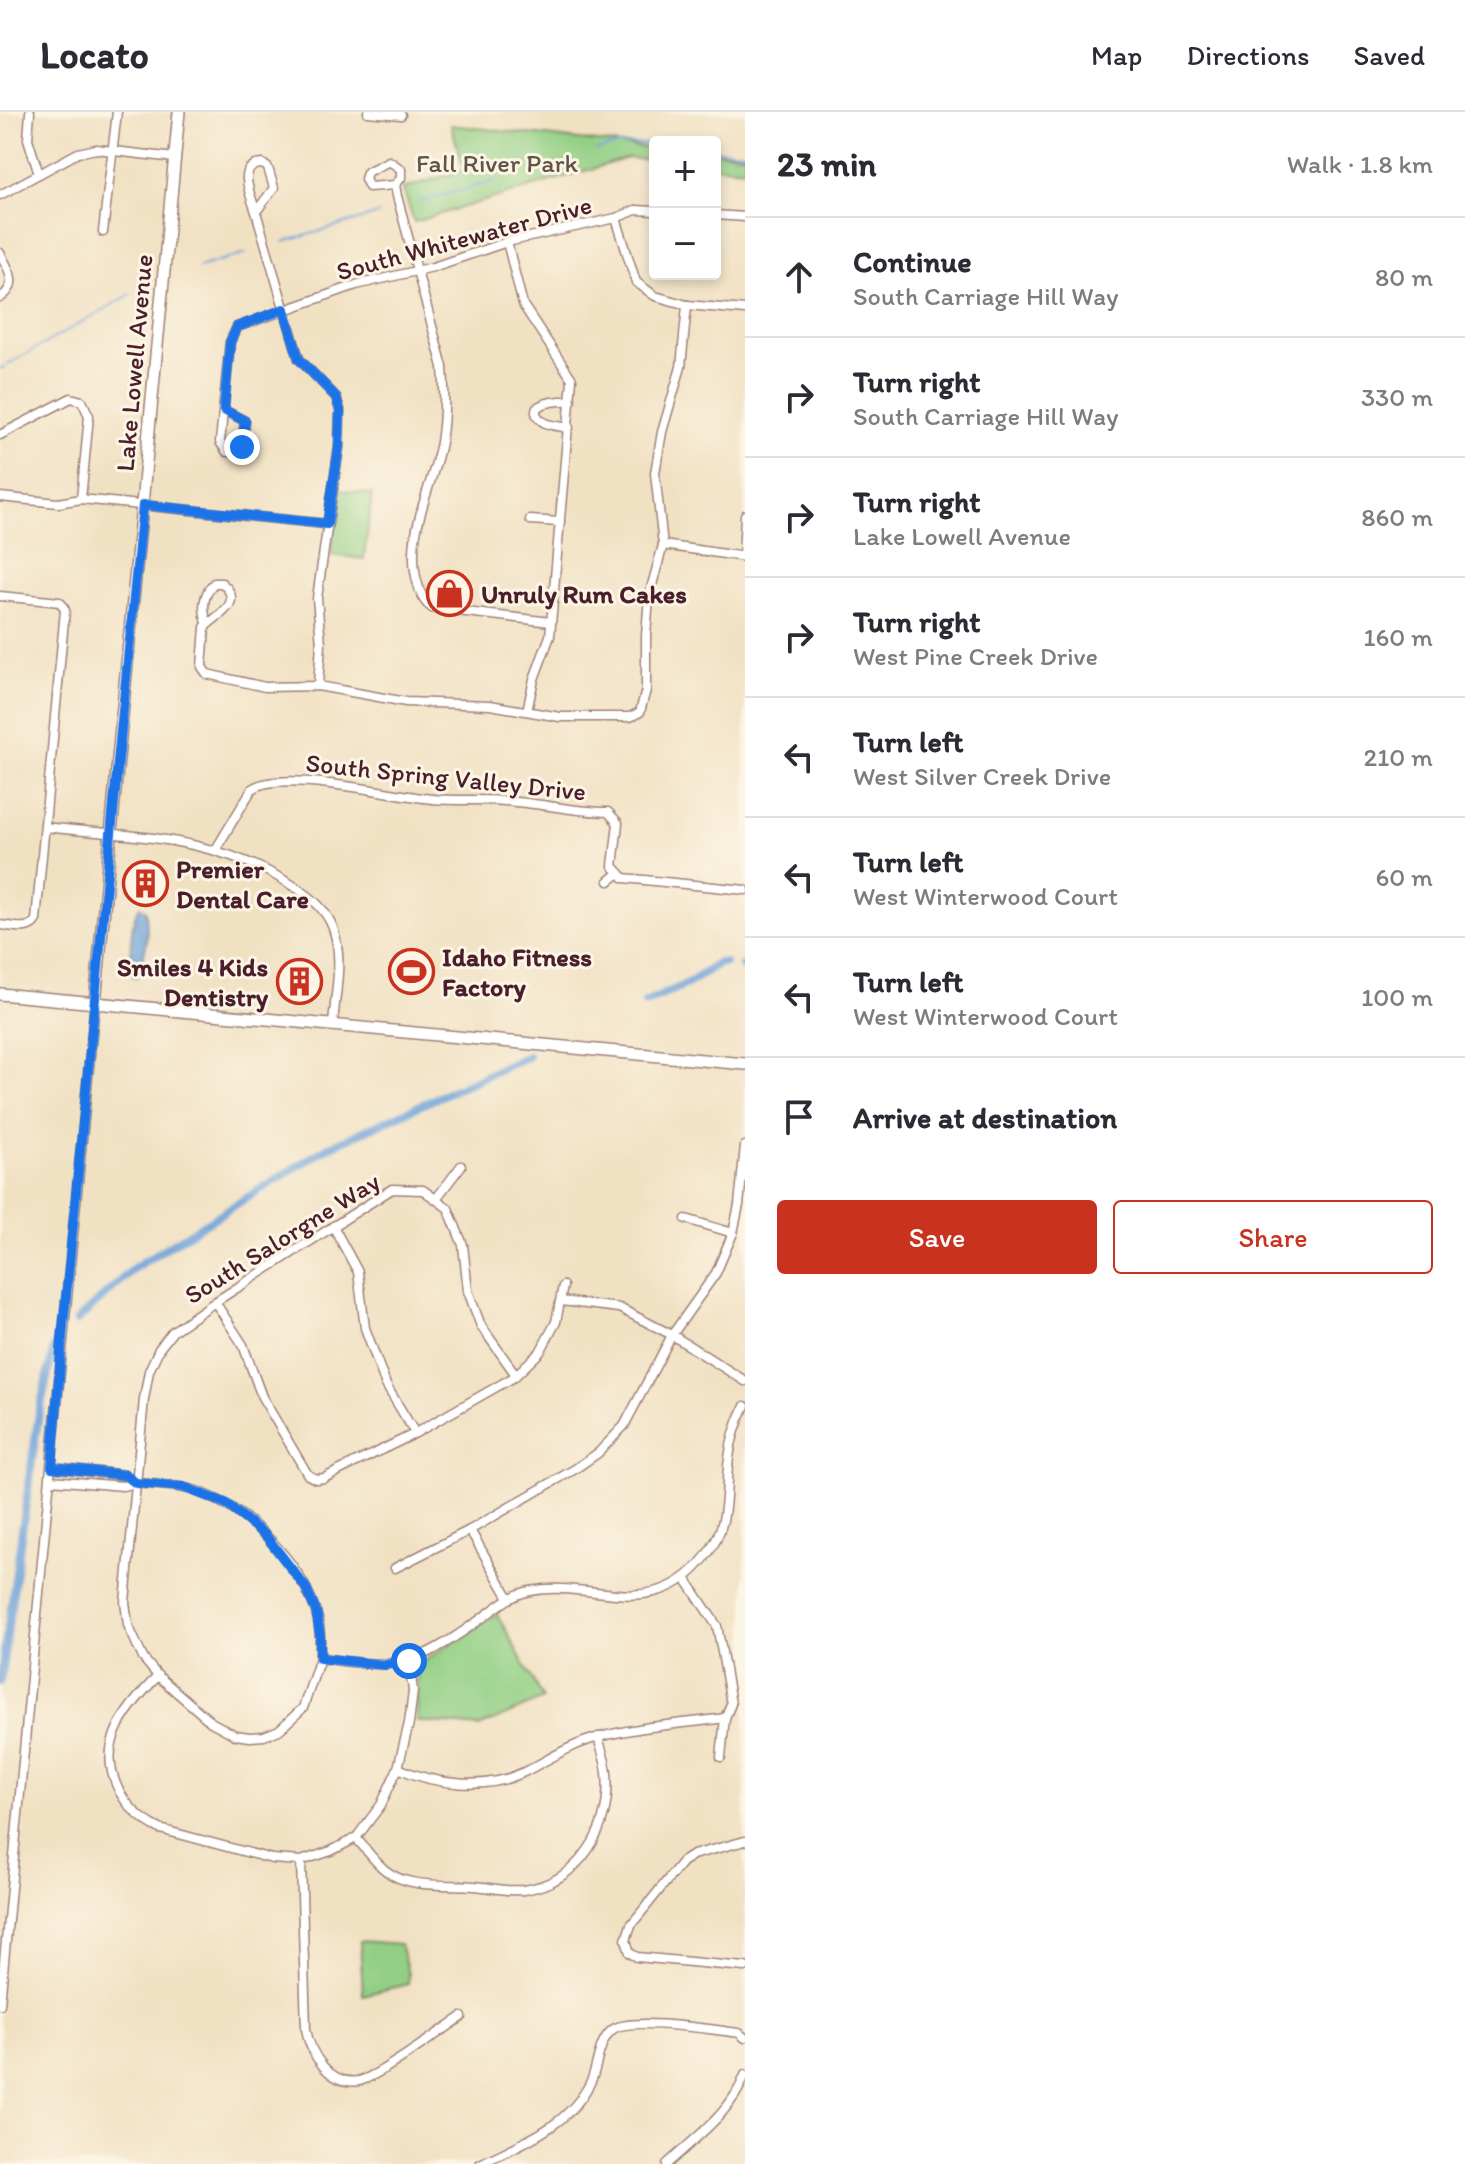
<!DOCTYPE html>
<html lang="en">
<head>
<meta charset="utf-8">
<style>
	:root { --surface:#fff; --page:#f2f2f3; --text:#2b2b33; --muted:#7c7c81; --line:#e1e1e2; --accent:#c8321e }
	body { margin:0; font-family:Itim,sans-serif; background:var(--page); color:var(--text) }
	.controls { position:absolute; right:24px; top:24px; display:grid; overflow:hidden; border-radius:8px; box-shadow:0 4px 12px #0003 }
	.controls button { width:72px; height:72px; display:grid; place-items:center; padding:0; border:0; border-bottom:2px solid var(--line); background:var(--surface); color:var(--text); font:40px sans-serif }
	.stop { position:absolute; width:24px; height:24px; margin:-18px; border:6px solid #1a73e8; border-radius:50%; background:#fff }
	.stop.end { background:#1a73e8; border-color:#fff; box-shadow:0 2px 8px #0008 }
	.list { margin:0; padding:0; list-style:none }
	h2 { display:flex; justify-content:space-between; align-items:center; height:104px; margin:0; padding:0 32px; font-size:34px }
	h2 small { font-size:26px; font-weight:400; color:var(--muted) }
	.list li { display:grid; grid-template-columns:52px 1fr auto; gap:24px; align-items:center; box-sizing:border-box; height:120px; padding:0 32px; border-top:2px solid var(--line) }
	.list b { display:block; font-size:30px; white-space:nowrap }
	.list p { margin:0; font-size:26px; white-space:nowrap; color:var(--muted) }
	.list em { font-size:26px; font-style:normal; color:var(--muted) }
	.actions { display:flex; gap:16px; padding:24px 32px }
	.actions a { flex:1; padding:18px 0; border:2px solid var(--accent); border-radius:8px; text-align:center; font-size:28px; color:var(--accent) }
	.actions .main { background:var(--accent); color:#fff }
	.icon { flex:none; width:44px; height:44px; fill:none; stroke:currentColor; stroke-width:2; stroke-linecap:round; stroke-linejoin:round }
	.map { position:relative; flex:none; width:745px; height:2052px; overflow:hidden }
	header { display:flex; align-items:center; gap:48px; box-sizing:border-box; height:112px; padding:0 40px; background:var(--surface); border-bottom:2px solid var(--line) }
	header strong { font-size:38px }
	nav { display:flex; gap:44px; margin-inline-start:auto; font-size:28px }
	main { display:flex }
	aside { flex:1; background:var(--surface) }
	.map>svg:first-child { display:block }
</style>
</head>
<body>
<header>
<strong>Locato</strong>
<nav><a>Map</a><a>Directions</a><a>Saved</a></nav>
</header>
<main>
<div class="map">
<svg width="745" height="2052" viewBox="0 0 745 2052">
	<rect width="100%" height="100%" fill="#fcf5e5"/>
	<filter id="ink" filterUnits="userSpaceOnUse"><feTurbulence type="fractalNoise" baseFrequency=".0125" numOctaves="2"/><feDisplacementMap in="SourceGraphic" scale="16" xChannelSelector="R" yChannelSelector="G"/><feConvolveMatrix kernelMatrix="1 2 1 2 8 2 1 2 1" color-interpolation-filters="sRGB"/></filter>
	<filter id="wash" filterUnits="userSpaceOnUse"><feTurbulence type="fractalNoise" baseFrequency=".006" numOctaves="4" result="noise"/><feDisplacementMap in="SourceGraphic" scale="32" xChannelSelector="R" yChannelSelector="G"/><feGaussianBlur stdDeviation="1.8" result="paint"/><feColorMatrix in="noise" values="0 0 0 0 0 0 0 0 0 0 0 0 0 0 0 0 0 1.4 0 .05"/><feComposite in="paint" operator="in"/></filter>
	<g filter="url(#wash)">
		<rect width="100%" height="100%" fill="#f1e1c3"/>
		<g fill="#92cf84" stroke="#6e7758" stroke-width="2">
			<path d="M451,13l204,24v12l-27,-3 -214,64 -11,-33 61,-19z"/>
			<path d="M715,40l30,2v15l-30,-3z"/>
			<path d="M339,378l33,4 -8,65 -33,-4z"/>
			<path d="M497,1502l46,85 -64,28 -62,-6 1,-56z"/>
			<path d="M360,1829l40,3 8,30v10l-45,11z"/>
		</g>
		<path fill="#6ba0d8" stroke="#5a6082" stroke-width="2" d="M140,794l6,5c0,8 2,27 0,34 -2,11 -6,14 -6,27l-5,5 -6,-6c3,-18 0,-51 11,-65z"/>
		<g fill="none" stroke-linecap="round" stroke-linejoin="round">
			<g stroke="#6ba0d8" stroke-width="2">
				<path d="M596,38l22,-5 37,-1"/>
				<path d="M715,38l30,2"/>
				<path d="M419,90l76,-21"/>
				<path d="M284,130l95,-28"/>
				<path d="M199,155l47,-14"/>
				<path d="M0,257l131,-75"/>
			</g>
			<g stroke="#6ba0d8" stroke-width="8">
				<path d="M742,854l3,1"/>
				<path d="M645,891l44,-20 30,-20h6"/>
				<path d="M77,1209l58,-54 192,-119 201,-92"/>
				<path d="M0,1570l39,-269 15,-66"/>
			</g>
		</g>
	</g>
	<g filter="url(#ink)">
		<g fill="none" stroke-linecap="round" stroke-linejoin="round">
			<defs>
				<g id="minor">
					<path d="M30,0l-2,27 11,35"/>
					<path d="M368,0l33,3"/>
					<path d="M395,73l-26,2 -4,-8 2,-7 22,-11 12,8v9l-6,7 2,11 46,171c2,26 2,50 -2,75 -9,48 -39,96 -22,146 3,8 5,15 13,20l119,14"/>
					<path d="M0,83l78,-42 18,-4 79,9"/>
					<path d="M256,100c-5,-17 -21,-47 7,-48l5,4 6,20 -18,24 43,147 37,38 4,13 -1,37 -22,151 4,46 -3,42"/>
					<path d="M715,103l30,2"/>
					<path d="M103,120l14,-120"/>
					<path d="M507,130l16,63 49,74 -22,257 -16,43 -7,32"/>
					<path d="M0,141c9,17 20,32 0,45"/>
					<path d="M687,193l58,5"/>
					<path d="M224,298l21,11 -3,26 -7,5h-8l-7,-10 10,-100 7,-15 119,-42 77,-18 74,-25 109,-24 20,-8 19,1"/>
					<path d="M569,316c-7,-2 -22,-2 -27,-7 -22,-19 21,-21 29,-20"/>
					<path d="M0,323l71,-37 11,3 7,15 -8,83"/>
					<path d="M0,385l58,6 23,-4 246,25"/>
					<path d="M530,408l30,2"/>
					<path d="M663,433l82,12"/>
					<path d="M743,445l2,-42"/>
					<path d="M0,484l60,6 5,8 -29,310c-7,12 -24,6 -36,5"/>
					<path d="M207,511c-5,-14 -4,-29 7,-40h8c24,21 -6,32 -17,44l-3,40 5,7 58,13 53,-1 88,16 84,3 70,12h70l10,-5 6,-22v-54l3,-40 14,-51 -8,-72 7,-41 19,-65 6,-62 -32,-9 -19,-14 -20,-64"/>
					<path d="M45,715c90,10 167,8 247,58 17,10 34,24 41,43 11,31 2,65 0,97"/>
					<path d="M216,737l36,-60c28,-21 143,7 180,10 25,2 49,0 73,2 35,2 69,11 103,11l10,11 -5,43 11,12 121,12"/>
					<path d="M609,769l10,-8"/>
					<path d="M436,1087l25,-33"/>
					<path d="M686,1107l47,14"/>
					<path d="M333,1114l25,46 7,56 21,57 29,48"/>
					<path d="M561,1189l58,7 53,27 73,46"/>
					<path d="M215,1190l28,43 19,52 46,78 8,4 8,-1 88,-43 102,-58 26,-25 16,-30 7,-36"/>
					<path d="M51,1368l72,6 13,-3 -11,-8 -73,-8"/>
					<path d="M136,1371c22,2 45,2 66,10 48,19 96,67 113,116 6,15 5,32 5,49 79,11 92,10 158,-37 17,-12 31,-26 52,-30 64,-12 124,33 176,-35 25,-32 18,-62 23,-98 2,-18 8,-36 16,-52"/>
					<path d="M470,1418l39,68"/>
					<path d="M395,1456l75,-38 105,-61 23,-16 26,-27 48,-91 44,-62 17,-40 6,-28 6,-59"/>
					<path d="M685,1466l32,48 5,26 9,52 -6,14 -4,39"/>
					<path d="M320,1546l-17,50 -24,22 -15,6 -14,1 -15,-2 -24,-13 -53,-46 -15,-18 -15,-33 -3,-23 19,-203 5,-28 10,-22 14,-18 42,-29 177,-113 31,1 25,18 15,37 5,46 13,35 35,49"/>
					<path d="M158,1564c-15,15 -29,30 -39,49 -22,42 2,85 41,104l112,30 29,2 30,-10 25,-13 25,-33 17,-37 11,-45 4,-32 -4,-30"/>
					<path d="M398,1656c37,17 88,23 126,4 24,-12 46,-27 72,-34 42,-12 86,-14 129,-20"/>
					<path d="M356,1726c9,10 18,23 29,32 23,19 61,14 89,16 16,1 32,6 49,4 57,-8 89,-61 84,-117 -1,-12 -6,-24 -9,-36"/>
					<path d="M745,1729l-52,14 -11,7 -51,63 -5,15 4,13 7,4 108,10"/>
					<path d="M301,1749l5,168c4,25 24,57 53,52 18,-3 84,-52 103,-64"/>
					<path d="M0,1892l95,-1001"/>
					<path d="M480,2052c42,-21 90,-38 111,-83 7,-15 7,-39 21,-51 15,-14 103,0 127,3l6,5"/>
					<path d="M667,2052c28,-26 65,-52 78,-89"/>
				</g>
				<g id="major">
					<path d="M0,882l745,70"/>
					<path d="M95,891l84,-891"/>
				</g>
			</defs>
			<use href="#minor" stroke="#9e8077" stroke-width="11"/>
			<use href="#major" stroke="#9e8077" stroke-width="14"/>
			<use href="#minor" stroke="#fff" stroke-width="8"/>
			<use href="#major" stroke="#fff" stroke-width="11"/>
		</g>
	</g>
	<g fill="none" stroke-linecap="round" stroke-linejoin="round" filter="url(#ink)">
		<path stroke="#1a73e8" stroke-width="10" d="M242,335l3,-26 -21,-11 6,-68 7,-15 47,-18 15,50 37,38 4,13 -1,37 -12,77 -184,-19 -80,822 -11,140 73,8 11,8 47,4 42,16 41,33 40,52 10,23 4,24v23l64,7 25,-4"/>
	</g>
	<defs>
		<symbol id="shop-ring" viewBox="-11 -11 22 22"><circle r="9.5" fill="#fcf5e5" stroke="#c8321e" stroke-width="1.5"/><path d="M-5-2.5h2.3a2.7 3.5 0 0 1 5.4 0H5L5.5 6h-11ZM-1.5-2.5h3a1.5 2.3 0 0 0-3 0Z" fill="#c8321e"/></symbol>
		<symbol id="building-ring" viewBox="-11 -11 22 22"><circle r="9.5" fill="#fcf5e5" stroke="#c8321e" stroke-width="1.5"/><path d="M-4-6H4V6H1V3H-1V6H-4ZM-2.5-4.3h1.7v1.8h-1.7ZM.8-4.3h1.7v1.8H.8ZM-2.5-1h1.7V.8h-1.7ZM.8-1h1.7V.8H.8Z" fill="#c8321e"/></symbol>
		<symbol id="stadium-ring" viewBox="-11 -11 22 22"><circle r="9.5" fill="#fcf5e5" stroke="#c8321e" stroke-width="1.5"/><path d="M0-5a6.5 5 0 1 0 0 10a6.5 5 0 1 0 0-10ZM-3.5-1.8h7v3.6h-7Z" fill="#c8321e"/></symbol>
	</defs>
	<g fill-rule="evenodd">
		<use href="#shop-ring" x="424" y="456" width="51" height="51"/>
		<use href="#building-ring" x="120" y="746" width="51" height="51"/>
		<use href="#stadium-ring" x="386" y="834" width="51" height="51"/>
		<use href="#building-ring" x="274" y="844" width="51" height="51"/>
	</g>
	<g text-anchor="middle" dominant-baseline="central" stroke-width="6" stroke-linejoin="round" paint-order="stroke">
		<g font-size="26" fill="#605446" stroke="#fcf5e5">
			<text x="497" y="51">Fall River Park</text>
		</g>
		<g font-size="26" fill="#4a1f2b" stroke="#fcf5e5">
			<text transform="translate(464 126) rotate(-15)">South Whitewater Drive</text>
			<text transform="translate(134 251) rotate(-85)">Lake Lowell Avenue</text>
			<text transform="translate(446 665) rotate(6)">South Spring Valley Drive</text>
			<text transform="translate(282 1126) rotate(-32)">South Salorgne Way</text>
		</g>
		<g font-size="26" font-weight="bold" fill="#4a1f2b" stroke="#fcf5e5" text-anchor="start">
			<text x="481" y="482">Unruly Rum Cakes</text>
			<text x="176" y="757">Premier<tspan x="176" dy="30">Dental Care</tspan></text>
			<text x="442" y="845">Idaho Fitness<tspan x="442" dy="30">Factory</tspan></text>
			<text x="268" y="855" text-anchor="end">Smiles 4 Kids<tspan x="268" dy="30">Dentistry</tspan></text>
		</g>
	</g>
</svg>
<div class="controls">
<button>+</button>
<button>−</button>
</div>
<div class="stop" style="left:409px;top:1549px"></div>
<div class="stop end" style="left:242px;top:335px"></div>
</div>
<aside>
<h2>23 min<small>Walk · 1.8 km</small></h2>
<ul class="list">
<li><svg class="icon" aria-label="ahead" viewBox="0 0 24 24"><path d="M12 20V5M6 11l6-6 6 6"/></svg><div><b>Continue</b><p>South Carriage Hill Way</p></div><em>80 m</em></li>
<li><svg class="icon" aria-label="right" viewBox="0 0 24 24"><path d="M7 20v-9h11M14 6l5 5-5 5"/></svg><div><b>Turn right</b><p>South Carriage Hill Way</p></div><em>330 m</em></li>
<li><svg class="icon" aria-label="right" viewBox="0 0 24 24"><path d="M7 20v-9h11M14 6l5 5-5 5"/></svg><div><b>Turn right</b><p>Lake Lowell Avenue</p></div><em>860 m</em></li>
<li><svg class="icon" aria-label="right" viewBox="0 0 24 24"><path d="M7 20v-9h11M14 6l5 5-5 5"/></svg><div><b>Turn right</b><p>West Pine Creek Drive</p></div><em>160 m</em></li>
<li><svg class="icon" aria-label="left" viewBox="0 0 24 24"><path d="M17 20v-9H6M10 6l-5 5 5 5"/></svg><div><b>Turn left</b><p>West Silver Creek Drive</p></div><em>210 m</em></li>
<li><svg class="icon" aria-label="left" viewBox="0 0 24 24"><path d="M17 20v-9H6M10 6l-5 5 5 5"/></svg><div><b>Turn left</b><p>West Winterwood Court</p></div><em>60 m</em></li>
<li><svg class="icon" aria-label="left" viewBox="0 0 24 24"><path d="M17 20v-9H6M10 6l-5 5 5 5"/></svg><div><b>Turn left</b><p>West Winterwood Court</p></div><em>100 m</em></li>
<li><svg class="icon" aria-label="arrive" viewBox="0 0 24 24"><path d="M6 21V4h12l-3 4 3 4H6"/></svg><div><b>Arrive at destination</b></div></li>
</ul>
<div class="actions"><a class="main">Save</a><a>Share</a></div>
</aside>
</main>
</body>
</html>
